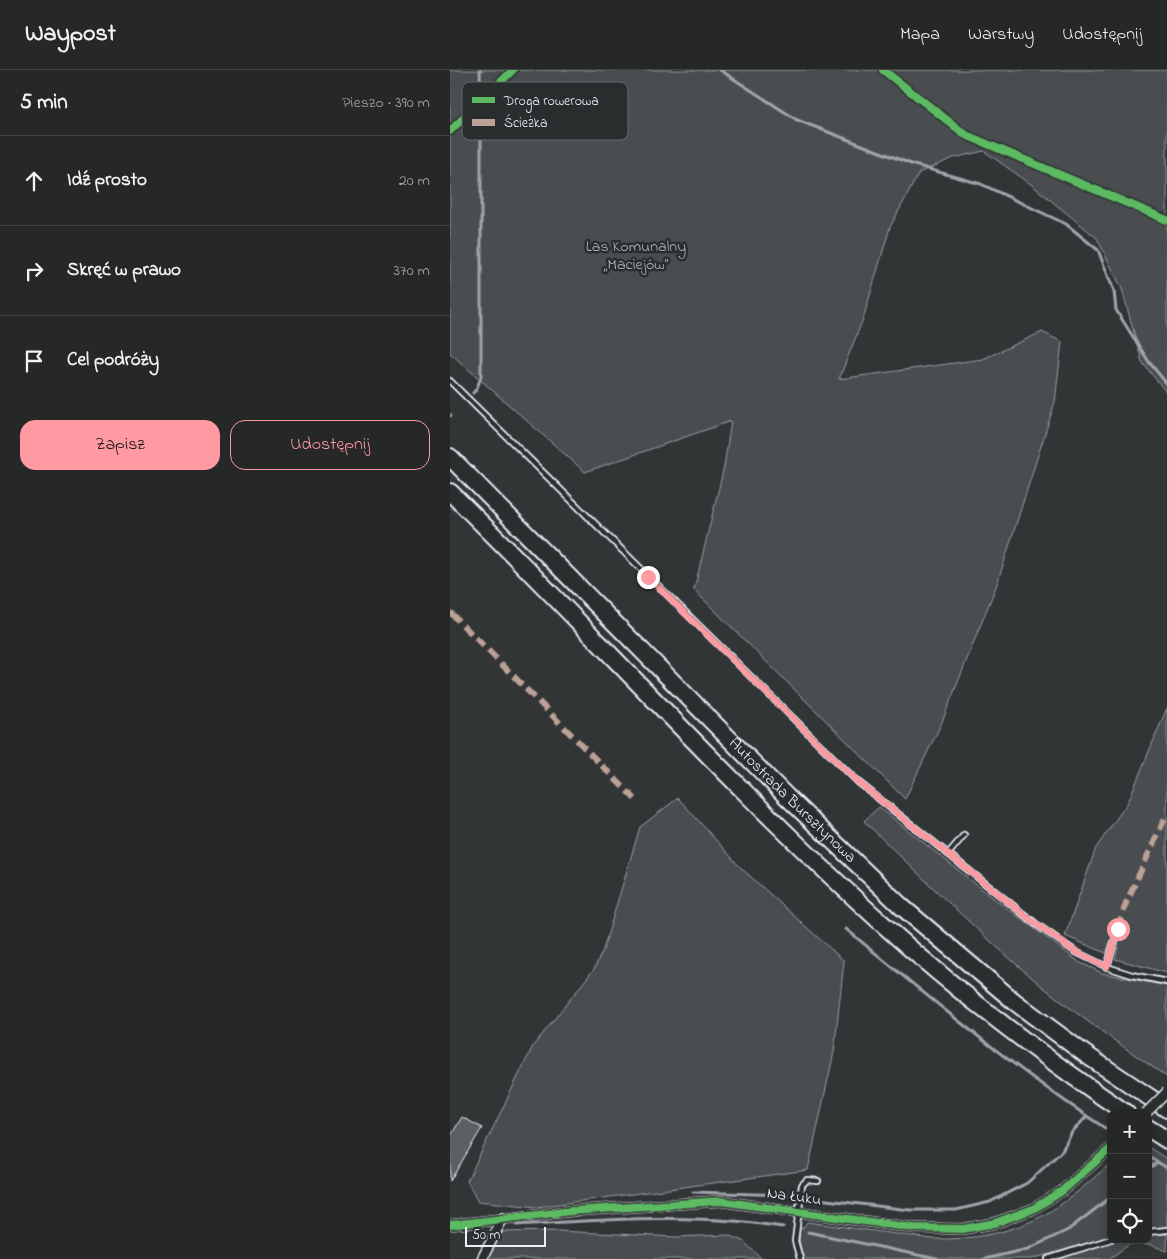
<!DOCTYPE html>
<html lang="pl">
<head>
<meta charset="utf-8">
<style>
	:root { --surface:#262828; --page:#323434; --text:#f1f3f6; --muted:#a4a6a8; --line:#424445; --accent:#ff9aa2 }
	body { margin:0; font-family:"Indie Flower",sans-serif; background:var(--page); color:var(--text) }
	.controls { position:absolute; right:15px; bottom:15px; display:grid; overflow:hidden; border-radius:10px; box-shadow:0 2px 12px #0003 }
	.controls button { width:45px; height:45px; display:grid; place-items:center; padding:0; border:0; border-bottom:1px solid var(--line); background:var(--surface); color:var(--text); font:25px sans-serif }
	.scale { position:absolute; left:15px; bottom:12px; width:81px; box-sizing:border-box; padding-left:5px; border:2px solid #e8f1f8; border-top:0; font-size:14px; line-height:18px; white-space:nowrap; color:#e8f1f8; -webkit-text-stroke:4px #2a2d2e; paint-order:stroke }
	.stop { position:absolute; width:15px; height:15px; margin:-11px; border:4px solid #ff9aa2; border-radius:50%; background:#fff }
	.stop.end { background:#ff9aa2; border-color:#fff; box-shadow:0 1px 5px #0008 }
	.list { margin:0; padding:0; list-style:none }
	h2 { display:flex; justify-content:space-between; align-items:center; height:65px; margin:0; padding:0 20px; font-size:21px }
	h2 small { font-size:16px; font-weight:400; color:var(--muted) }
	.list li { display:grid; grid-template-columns:32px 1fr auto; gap:15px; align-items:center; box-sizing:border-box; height:90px; padding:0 20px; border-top:1px solid var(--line) }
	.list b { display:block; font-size:19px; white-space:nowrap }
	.list em { font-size:16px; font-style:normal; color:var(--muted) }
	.actions { display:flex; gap:10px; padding:15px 20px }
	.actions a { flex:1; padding:11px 0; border:1px solid var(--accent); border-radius:15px; text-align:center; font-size:18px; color:var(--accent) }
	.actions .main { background:var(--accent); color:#111 }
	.icon { flex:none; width:28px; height:28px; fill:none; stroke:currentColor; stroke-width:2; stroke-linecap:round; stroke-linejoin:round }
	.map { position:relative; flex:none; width:717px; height:1189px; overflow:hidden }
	header { display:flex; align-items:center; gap:30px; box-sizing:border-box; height:70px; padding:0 25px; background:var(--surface); border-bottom:1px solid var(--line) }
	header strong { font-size:24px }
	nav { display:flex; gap:28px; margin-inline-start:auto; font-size:18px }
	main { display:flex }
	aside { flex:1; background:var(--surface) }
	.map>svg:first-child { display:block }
</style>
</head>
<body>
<header>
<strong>Waypost</strong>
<nav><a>Mapa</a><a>Warstwy</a><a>Udostępnij</a></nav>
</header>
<main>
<aside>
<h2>5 min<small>Pieszo · 390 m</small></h2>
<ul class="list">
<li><svg class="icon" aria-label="ahead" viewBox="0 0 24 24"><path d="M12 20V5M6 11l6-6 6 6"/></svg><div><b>Idź prosto</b></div><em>20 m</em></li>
<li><svg class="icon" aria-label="right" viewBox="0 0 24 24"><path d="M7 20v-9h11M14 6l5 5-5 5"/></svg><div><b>Skręć w prawo</b></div><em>370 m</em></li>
<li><svg class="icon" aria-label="arrive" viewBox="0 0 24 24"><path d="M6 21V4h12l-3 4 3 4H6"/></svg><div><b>Cel podróży</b></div></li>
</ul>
<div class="actions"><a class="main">Zapisz</a><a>Udostępnij</a></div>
</aside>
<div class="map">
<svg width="717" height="1189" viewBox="0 0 717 1189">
	<rect width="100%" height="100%" fill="#323536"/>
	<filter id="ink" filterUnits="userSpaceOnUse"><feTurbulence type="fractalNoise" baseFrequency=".02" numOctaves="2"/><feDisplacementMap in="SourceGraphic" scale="10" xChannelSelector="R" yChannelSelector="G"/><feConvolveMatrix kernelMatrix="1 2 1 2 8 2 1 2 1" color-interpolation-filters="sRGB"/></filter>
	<g filter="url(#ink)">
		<g fill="#494d4f" stroke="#989fa4">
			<path d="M0,0h717v323l-25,-31 -20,-73 -25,-51 -65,-53 -48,-34 -31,7 -34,15 -29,54 -27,92 -24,60 144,-20 59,-27 20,10 -7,60 -58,182 -55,138 -37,77 -211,-209 30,-123 7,-46 -146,51 -135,-119z"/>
			<path d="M717,638v265l-52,-14 7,-29 -7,-1 -9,24 -41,-17 31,-88 32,-46z"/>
			<path d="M228,728l62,69 104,94 -10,91 -26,118 -271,37 -59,-6 -11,-20 66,-135 61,-77 9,-19 37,-123z"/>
			<path d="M429,737l109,87 91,68 23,11 65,13v91c-49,-34 -98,-67 -143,-106 -55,-48 -108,-99 -160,-150z"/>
			<path d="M698,1077l19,12v69l-19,1z"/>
			<path d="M660,1094l1,72 -79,23h-228c-4,-11 -6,-20 -4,-31h3l4,-6 126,17c39,1 81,-6 116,-27 22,-13 41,-31 61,-48z"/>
			<path d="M108,1161l117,6 53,-2 15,6 19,18h-280l14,-27z"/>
			<path d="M698,1164h19v17l-16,-6 -21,-1 -21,15h-54l41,-13 24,-6h28z"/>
		</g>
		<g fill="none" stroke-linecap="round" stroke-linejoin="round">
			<g stroke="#9fa5aa" stroke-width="3">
				<path d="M30,0l1,25"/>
				<path d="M270,0l77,50 117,45 67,19 85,40 32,26 16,41 2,19 33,52 18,22"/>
				<path d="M23,323l4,-5 4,-11v-265"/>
				<path d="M0,346l1,-1"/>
				<path d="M396,859c86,71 171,142 265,203"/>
				<path d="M698,1086l19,12"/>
				<path d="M698,1099l10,-7"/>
				<path d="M243,1122l96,3"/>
				<path d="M360,1128l100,12h46l34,-8 37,-19 35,-32 10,-19 15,-16"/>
				<path d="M67,1155c71,-4 145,-10 217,-4 16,1 32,4 49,6"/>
				<path d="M358,1162l129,27"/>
				<path d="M534,1189l44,-10 40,-19 43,-33"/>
			</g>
		</g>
		<path fill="#5c6063" stroke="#e8f1f8" d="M12,1047l20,11 -32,53v-44z"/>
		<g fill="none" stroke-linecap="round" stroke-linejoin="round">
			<defs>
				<g id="lane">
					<path d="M0,311l408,401 178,142 40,28 31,15 25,8 35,7"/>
					<path d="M498,784l16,-19"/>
					<path d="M657,897l11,-38"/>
					<path d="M698,1162l19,-2"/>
					<path d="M350,1189l-5,-18 7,-56 5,-5 11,1"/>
					<path d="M598,1189l63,-20"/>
				</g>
				<g id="street">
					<path d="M0,1155l122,-14 148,-10 194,27 49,1 32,-6 38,-14 29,-18 49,-43"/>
					<path d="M32,1189l21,-41"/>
				</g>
				<g id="highway">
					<path id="s1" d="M0,387l337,340 115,110 113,95 70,52 82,55"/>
					<path d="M0,422c146,143 283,297 435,434 75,68 157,130 241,187"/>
					<path d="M698,1058l19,12"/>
				</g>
			</defs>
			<use href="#lane" stroke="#e8f1f8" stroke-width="8"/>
			<use href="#street" stroke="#e8f1f8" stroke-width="12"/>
			<use href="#highway" stroke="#e8f1f8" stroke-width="20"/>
			<use href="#lane" stroke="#2a2d2e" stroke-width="4.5"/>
			<use href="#street" stroke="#2a2d2e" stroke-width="9"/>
			<use href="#highway" stroke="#2a2d2e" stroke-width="16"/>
			<defs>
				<path id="street-bridge" d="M696,1043l21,-21"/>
			</defs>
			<use href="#street-bridge" stroke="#e8f1f8" stroke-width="12" stroke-linecap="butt"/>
			<use href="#street-bridge" stroke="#2a2d2e" stroke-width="9"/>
			<g stroke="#bda197" stroke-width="6" stroke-dasharray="12 6" stroke-linecap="butt">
				<path d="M0,542l185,187"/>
				<path d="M668,859l8,-26 41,-89"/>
			</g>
			<defs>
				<g id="cycleway">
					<path d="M433,0l83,65 201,85"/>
					<path d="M0,61l63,-61"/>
					<path d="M0,1155l122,-14 148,-10 194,27 49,1 32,-6 38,-14 29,-18 49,-43"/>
				</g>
			</defs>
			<use href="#cycleway" stroke="#2a2d2e" stroke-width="11"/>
			<use href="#cycleway" stroke="#5cba63" stroke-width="8"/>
		</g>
	</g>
	<g fill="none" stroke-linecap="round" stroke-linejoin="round" filter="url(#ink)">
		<path stroke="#ff9aa2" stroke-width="6" d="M198,507l210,205 178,142 40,28 31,15 11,-38"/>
	</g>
	<g text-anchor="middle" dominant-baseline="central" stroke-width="5" stroke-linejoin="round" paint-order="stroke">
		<g font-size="16" fill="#b0b8bd" stroke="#2a2d2e">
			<text x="186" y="177">Las Komunalny<tspan x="186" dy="18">„Maciejów”</tspan></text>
		</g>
		<g font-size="16" fill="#e8f1f8" stroke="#2a2d2e">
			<text stroke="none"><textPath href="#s1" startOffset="485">Autostrada Bursztynowa</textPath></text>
			<text transform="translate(344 1127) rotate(8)">Na Łuku</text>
		</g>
	</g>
	<rect x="12" y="12" width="166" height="58" rx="8" fill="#2a2d2e" stroke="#63686b" stroke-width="1"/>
	<rect x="22" y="27" width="23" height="6" fill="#5cba63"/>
	<rect x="22" y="49" width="23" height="7" fill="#bda197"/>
	<g font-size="14" fill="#e8f1f8">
		<text x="54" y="35">Droga rowerowa</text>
		<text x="54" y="57">Ścieżka</text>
	</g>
</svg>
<div class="controls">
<button>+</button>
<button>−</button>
<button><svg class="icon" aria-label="locate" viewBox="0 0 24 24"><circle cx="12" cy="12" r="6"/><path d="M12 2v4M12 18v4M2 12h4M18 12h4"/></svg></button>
</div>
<div class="scale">50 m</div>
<div class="stop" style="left:668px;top:859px"></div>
<div class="stop end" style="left:198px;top:507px"></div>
</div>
</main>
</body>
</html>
